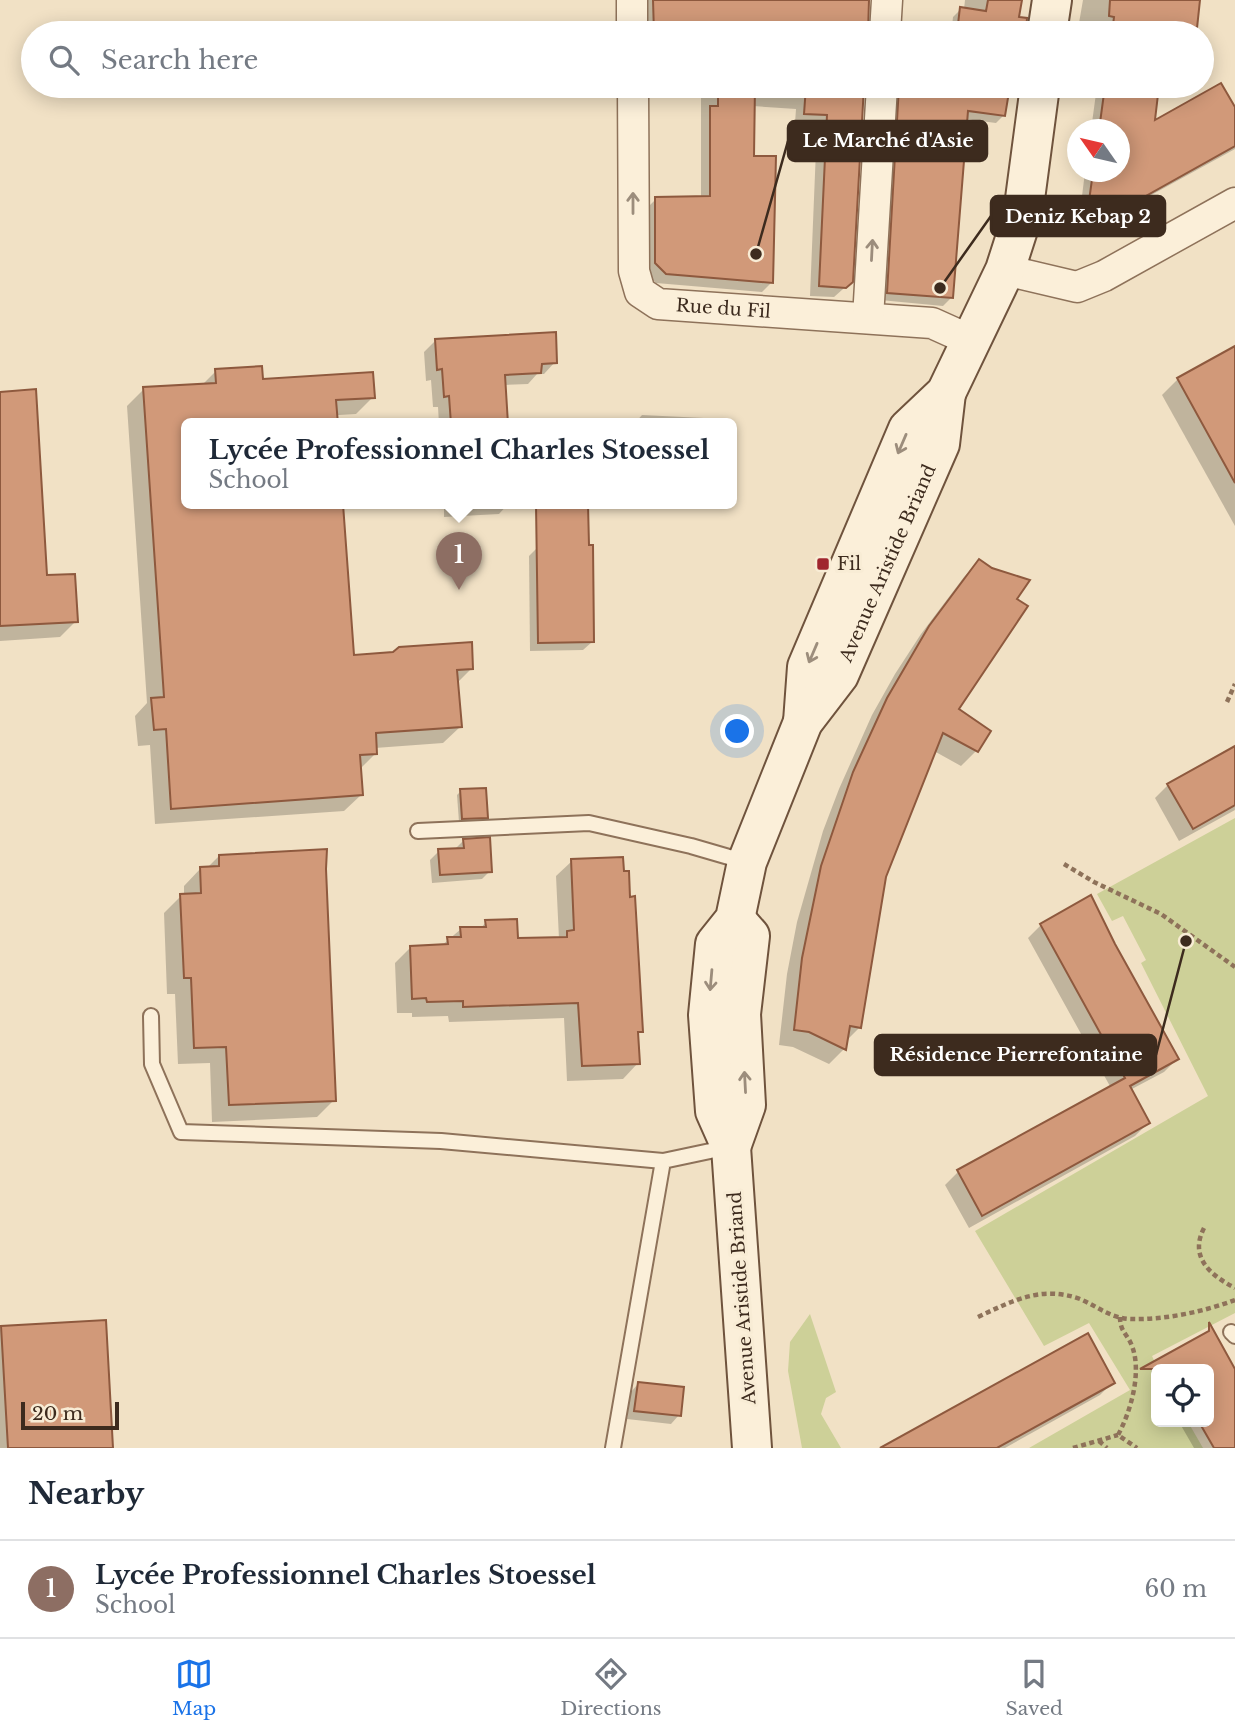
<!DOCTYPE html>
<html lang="en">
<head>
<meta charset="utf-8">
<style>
	:root { --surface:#fff; --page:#f2f2f3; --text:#1f2937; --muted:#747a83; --line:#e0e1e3; --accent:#1a73e8 }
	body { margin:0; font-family:"Libre Baskerville",serif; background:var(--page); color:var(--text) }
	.controls { position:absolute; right:21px; bottom:21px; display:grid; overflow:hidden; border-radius:10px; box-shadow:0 4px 18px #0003 }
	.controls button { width:63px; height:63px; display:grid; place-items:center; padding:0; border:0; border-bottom:2px solid var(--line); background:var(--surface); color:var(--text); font:35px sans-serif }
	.compass { position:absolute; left:1067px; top:119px; width:63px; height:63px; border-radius:50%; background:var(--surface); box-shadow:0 4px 18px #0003; rotate:304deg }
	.scale { position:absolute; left:21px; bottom:18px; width:98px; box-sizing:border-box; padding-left:7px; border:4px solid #3d2b1e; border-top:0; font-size:19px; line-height:24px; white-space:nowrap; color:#3d2b1e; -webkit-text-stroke:5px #f8ecd5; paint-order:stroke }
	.you { position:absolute; left:738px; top:732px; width:24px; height:24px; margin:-18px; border:5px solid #fff; border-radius:50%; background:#1a73e8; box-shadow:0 0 0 10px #1a73e833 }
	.badge { display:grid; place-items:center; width:46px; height:46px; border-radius:50%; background:var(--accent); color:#fff; font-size:23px; font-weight:700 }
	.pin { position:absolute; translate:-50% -58px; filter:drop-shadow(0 2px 4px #0008) }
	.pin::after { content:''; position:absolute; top:37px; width:24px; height:21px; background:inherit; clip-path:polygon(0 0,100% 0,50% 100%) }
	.popup { position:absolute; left:181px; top:418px; width:556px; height:91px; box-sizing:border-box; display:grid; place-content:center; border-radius:10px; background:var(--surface); filter:drop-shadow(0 2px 5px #0005); font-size:23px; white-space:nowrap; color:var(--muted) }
	.popup b { font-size:26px; color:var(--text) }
	.popup::after { content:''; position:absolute; left:50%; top:100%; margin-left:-14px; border:14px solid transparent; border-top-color:var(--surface) }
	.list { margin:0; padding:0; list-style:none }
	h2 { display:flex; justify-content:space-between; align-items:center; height:91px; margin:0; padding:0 28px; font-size:30px }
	h2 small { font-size:23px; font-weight:400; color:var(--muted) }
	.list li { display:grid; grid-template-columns:46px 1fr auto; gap:21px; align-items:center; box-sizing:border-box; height:98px; padding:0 28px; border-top:2px solid var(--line) }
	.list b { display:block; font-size:26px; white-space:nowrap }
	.list p { margin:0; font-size:23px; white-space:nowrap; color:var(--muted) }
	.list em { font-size:23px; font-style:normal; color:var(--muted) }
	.icon { flex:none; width:38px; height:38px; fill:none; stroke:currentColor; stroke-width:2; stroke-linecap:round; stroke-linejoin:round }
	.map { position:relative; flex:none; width:1235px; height:1448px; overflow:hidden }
	.search { position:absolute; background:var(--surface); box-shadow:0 4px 18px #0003; left:21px; right:21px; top:21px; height:77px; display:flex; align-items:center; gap:18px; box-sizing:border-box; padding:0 24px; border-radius:38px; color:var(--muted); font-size:26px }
	.sheet { height:189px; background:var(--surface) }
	nav { display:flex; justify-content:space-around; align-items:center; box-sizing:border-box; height:98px; border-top:2px solid var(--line); background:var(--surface); font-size:19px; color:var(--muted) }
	nav a { display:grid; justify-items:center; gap:4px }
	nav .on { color:var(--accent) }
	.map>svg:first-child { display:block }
</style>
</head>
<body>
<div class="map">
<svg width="1235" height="1448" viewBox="0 0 1235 1448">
	<rect width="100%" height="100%" fill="#f1e1c5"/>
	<g fill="#cdd098">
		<path d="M1235,818v495l-83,43 6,13h-2v53h32l15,26h-174l101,-58 -41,-67 -45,23 -69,-115 233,-135 -67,-133 5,-3 -23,-44 -11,5 -15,-27z"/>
		<path d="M810,1314l26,78 -10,6 -5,16 20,34h-39l-14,-77 2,-29z"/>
	</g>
	<g fill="#0003">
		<path d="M644,0h215l9,1 -2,32h-222z"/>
		<path d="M965,0h55l-5,33h-71l8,-7 1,-9 8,-8h3z"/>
		<path d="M1083,0h116l-4,27 -6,6h-85l1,-6 -26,-4z"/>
		<path d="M701,86h162l-12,196 -17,15 -24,-1 7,-171 -22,-2 1,-14 -43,-3 -1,52 20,124 -10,10 -106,-9 -10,-10v-64l10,-10 45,-1z"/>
		<path d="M889,86h119l-4,29 -8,8 -31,-4 -14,179 -8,8 -63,-6z"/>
		<path d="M1097,86h61l-5,38 82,-14v39l-140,77h-6l-9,-14 5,-40h35v-42h-29z"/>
		<path d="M435,341l120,21 -11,12h-7l-9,10 -24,1 2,39h-67l-1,-17h-5l-2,-27 -5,1 -2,-29z"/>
		<path d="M1235,348v178l-73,-131 16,-16z"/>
		<path d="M216,371l45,10 112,16 -17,17 -170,10v80l166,153 119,12 -15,15 4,43 -17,16 -68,5 1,5 -17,17 2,25 -17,16 -189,13 -5,-79 -12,1 -3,-30 12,-13 -20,-297 17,-17 58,-4z"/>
		<path d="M0,393l46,184 30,44 -16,16 -60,4z"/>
		<path d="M642,415l62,3v6h-70z"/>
		<path d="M444,504h64l-9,10 -55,3z"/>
		<path d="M537,548l55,94 -9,8 -53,1 -1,-95z"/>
		<path d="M979,561l36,39 -59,110 20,41 -15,15 -27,-15 -49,125 -25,151 -15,15 -1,7 -15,15 -36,-17 -14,-2 8,-71 10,-52 26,-91 16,-42 33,-74 23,-41 26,-40 43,-57z"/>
		<path d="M1235,748v62l-56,31 -24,-43 13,-13z"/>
		<path d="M461,791l26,26 -4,4 -24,1 -2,-27z"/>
		<path d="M464,840l26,31 -8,8 -50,4 -2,-23 9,-9 16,-2z"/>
		<path d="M219,856l106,13 9,231 -17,17 -105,5 -2,-59 -32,1 -3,-70h-8l-3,-81 17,-17h3v-10l17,-18h6z"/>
		<path d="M572,861l69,170 -4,4 1,28 -15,16 -56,2 -3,-63 -115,4 -1,-6 -36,1v-4h-15l-2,-50 16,-16 30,-1 20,-17h19l6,-7 30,18 43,-1 -3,-63z"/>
		<path d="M1041,925l72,20 64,114 -13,13 -34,18 18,33 -13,13 -166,92 -24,-43 13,-13 153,-84 -83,-150z"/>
		<path d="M2,1328l109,120h-111v-118z"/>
		<path d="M1164,1358l71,15v75h-41l-15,-26h30v-53h-53v12l-5,-10z"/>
		<path d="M1113,1382l-13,13 -95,53h-122z"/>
		<path d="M638,1384l41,31 -8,9 -44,-5 3,-26z"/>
	</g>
	<g fill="#d19979" stroke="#8e593e" stroke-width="2">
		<path d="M653,0h216l-1,33h-214z"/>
		<path d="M988,0h34l-3,17 8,1 -1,15h-69l3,-26 26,4z"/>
		<path d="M1110,0h90l-3,28 -29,-4 -1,9h-55l2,-16 -5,-1z"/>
		<path d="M1221,83l14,24v39l-125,70h-11l-4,-4 -6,-11 4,-29h26v-42h-20l6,-44h54l-4,34z"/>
		<path d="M718,86h37l-1,70h22l-3,127 -107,-9 -11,-11v-66l55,-1v-90h8z"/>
		<path d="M806,86h58l-11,196 -7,6 -27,-2 8,-171 -23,-1z"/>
		<path d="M899,86h111l-5,30 -37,-5 -15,187 -66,-5z"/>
		<path d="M556,332l1,31 -15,1 -1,9 -36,2 3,49h-57l-2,-28 -5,1 -2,-28 -5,1 -2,-31z"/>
		<path d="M1235,346v137l-58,-105z"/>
		<path d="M262,366l1,13 110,-7 2,26 -39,2 2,24h-152v80h157l11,151 39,-3 6,-5 73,-5 1,27 -16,1 5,57 -86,6 1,21 -17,1 3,40 -192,14 -5,-80 -12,1 -3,-32 13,-1 -21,-310 73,-4 -1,-14z"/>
		<path d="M36,389l11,186 28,-1 3,48 -78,4v-234z"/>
		<path d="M536,504h52l1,41h4l1,97 -56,1z"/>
		<path d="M979,559l13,9 38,12 -13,19 11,7 -69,103 32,22 -13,21 -35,-19 -57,144 -25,151 -11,-2 -4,24 -37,-18 -15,-2 8,-72 19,-92 32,-94 34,-74 42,-72z"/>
		<path d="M1235,746v59l-42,24 -26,-45z"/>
		<path d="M486,788l2,30 -26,1 -2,-30z"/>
		<path d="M490,837l2,35 -52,3 -2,-26 26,-1 -1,-9z"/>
		<path d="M327,849l-1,20 10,232 -107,4 -3,-58 -32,1 -3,-70h-7l-4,-84 21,-1 -1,-26 19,-1v-11z"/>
		<path d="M623,857l1,14h5l1,26 5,-1 8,136h-5l2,32 -58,2 -4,-63 -115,4v-6l-36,1 -1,-4 -14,1 -2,-53 38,-2 -1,-7h14l-1,-10h26l-1,-7 32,-1 1,19 49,-1v-6l7,-1 -3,-71z"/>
		<path d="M1091,895l24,49 64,115 -49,27 20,37 -168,93 -25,-46 168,-92 -85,-154z"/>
		<path d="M106,1320l7,128h-105l-7,-122z"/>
		<path d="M1209,1322l26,47v79h-21l-15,-26h10v-53h-69l69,-38z"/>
		<path d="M1088,1333l27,50 -49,27 -69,38h-117z"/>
		<path d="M638,1382l46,5 -3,29 -47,-5z"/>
	</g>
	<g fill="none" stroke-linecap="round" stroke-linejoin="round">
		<defs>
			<g id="lane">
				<path d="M418,831l171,-8 102,23 55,16"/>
				<path d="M151,1016l1,48 29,68 260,9 222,20"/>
				<path d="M1231,1332l4,4"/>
				<path d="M613,1448l50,-287 66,-14"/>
			</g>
			<g id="street">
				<path d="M632,0v33"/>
				<path d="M885,33l2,-33"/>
				<path id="s1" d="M633,86l1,185 6,21 18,12 274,19 40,18"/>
				<path d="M1005,270l72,17 27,-11 131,-73"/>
				<path d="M868,318l14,-232"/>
			</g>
			<g id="secondary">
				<path d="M1047,33l5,-33"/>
				<path d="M803,722l4,-55 101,-238 38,-36 59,-123 18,-56 17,-128"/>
				<path d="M731,1147l15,-42 -5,-91 9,-78 -15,-17"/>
				<path id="s2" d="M752,1448l-21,-301 -16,-36 -7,-96 7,-71 20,-25 12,-57 56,-140 36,-47 101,-231 6,-51"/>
			</g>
		</defs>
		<use href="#lane" stroke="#8e725a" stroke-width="18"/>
		<use href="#street" stroke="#8e725a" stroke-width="33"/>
		<use href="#secondary" stroke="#6f533d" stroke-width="42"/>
		<g stroke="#8e725a" stroke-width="4.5" stroke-dasharray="5 3.5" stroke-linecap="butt">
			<path d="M1227,702l8,-18"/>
			<path d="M1064,864l30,18 67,32 74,53"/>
			<path d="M1204,1228c-15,29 6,47 31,60"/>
			<path d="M978,1317c34,-16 63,-32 102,-18 17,7 30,19 50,20 34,1 73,-7 105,-19"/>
			<path d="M1120,1317c0,15 7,16 12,29 10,26 -1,65 -14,89l19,13"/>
			<path d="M1099,1441l8,7"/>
			<path d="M1073,1448l45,-13"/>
		</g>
		<use href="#lane" stroke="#fbefd9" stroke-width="14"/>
		<use href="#street" stroke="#fbefd9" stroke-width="30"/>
		<use href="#secondary" stroke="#fbefd9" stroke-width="38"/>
	</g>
	<defs><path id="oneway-shaft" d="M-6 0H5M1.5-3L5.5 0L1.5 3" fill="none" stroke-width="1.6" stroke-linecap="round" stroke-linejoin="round" transform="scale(1.75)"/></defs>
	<g stroke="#9c8d7c">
		<use href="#oneway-shaft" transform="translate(633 203) rotate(-90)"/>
		<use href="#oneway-shaft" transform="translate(872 250) rotate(-87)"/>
		<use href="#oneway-shaft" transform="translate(902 444) rotate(113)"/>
		<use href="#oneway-shaft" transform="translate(813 653) rotate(113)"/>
		<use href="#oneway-shaft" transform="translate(711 980) rotate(95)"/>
		<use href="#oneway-shaft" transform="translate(745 1082) rotate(-93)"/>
	</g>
	<rect fill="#a0262e" stroke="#f8ecd5" stroke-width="2.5" x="816" y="557" width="14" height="14" rx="3.5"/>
	<g text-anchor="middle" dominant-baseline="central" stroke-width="6" stroke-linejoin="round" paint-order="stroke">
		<g font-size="18" fill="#3d2b1e" stroke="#f8ecd5">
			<text stroke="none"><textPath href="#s1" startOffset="294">Rue du Fil</textPath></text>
			<text stroke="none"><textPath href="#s2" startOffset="931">Avenue Aristide Briand</textPath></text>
			<text transform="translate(742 1298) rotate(-94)">Avenue Aristide Briand</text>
		</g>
		<g font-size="18" fill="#3d2b1e" stroke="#f8ecd5" text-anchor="start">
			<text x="837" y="564">Fil</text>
		</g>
	</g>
	<path fill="none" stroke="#3d2b1e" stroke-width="2.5" d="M756 254L788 141M940 288L991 216M1186 941L1156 1055"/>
	<g fill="#3d2b1e" stroke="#f8ecd5" stroke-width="2.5">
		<circle cx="756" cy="254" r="7"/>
		<circle cx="940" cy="288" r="7"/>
		<circle cx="1186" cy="941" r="7"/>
	</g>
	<g fill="#3d2b1e" stroke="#3d2b1e" stroke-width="2.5">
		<rect x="788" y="121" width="199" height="40" rx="7"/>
		<rect x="991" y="196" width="174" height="40" rx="7"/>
		<rect x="875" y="1035" width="281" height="40" rx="7"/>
	</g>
	<g font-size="19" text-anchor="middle" font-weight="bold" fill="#fff">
		<text x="888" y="147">Le Marché d'Asie</text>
		<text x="1078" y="223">Deniz Kebap 2</text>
		<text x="1016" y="1061">Résidence Pierrefontaine</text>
	</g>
</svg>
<div class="controls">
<button><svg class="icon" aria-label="locate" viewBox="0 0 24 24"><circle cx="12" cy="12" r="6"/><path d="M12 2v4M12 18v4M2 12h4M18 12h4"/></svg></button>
</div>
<svg class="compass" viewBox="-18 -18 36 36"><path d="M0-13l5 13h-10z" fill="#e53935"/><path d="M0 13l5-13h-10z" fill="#747a83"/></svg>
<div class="scale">20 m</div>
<div class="you"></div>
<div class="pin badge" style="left:459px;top:590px;background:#8d6e63">1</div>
<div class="popup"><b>Lycée Professionnel Charles Stoessel</b>School</div>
<div class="search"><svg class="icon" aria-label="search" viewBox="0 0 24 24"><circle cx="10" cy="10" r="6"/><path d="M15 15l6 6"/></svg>Search here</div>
</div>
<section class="sheet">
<h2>Nearby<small></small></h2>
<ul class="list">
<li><span class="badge" style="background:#8d6e63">1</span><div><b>Lycée Professionnel Charles Stoessel</b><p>School</p></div><em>60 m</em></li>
</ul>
</section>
<nav>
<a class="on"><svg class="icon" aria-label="map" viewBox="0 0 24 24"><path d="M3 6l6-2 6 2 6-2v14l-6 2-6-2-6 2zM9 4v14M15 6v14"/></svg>Map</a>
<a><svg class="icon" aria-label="directions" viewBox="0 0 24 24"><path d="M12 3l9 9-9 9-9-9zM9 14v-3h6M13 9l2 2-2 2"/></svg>Directions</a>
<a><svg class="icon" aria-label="saved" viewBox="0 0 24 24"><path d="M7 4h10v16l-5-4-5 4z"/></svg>Saved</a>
</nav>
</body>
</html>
